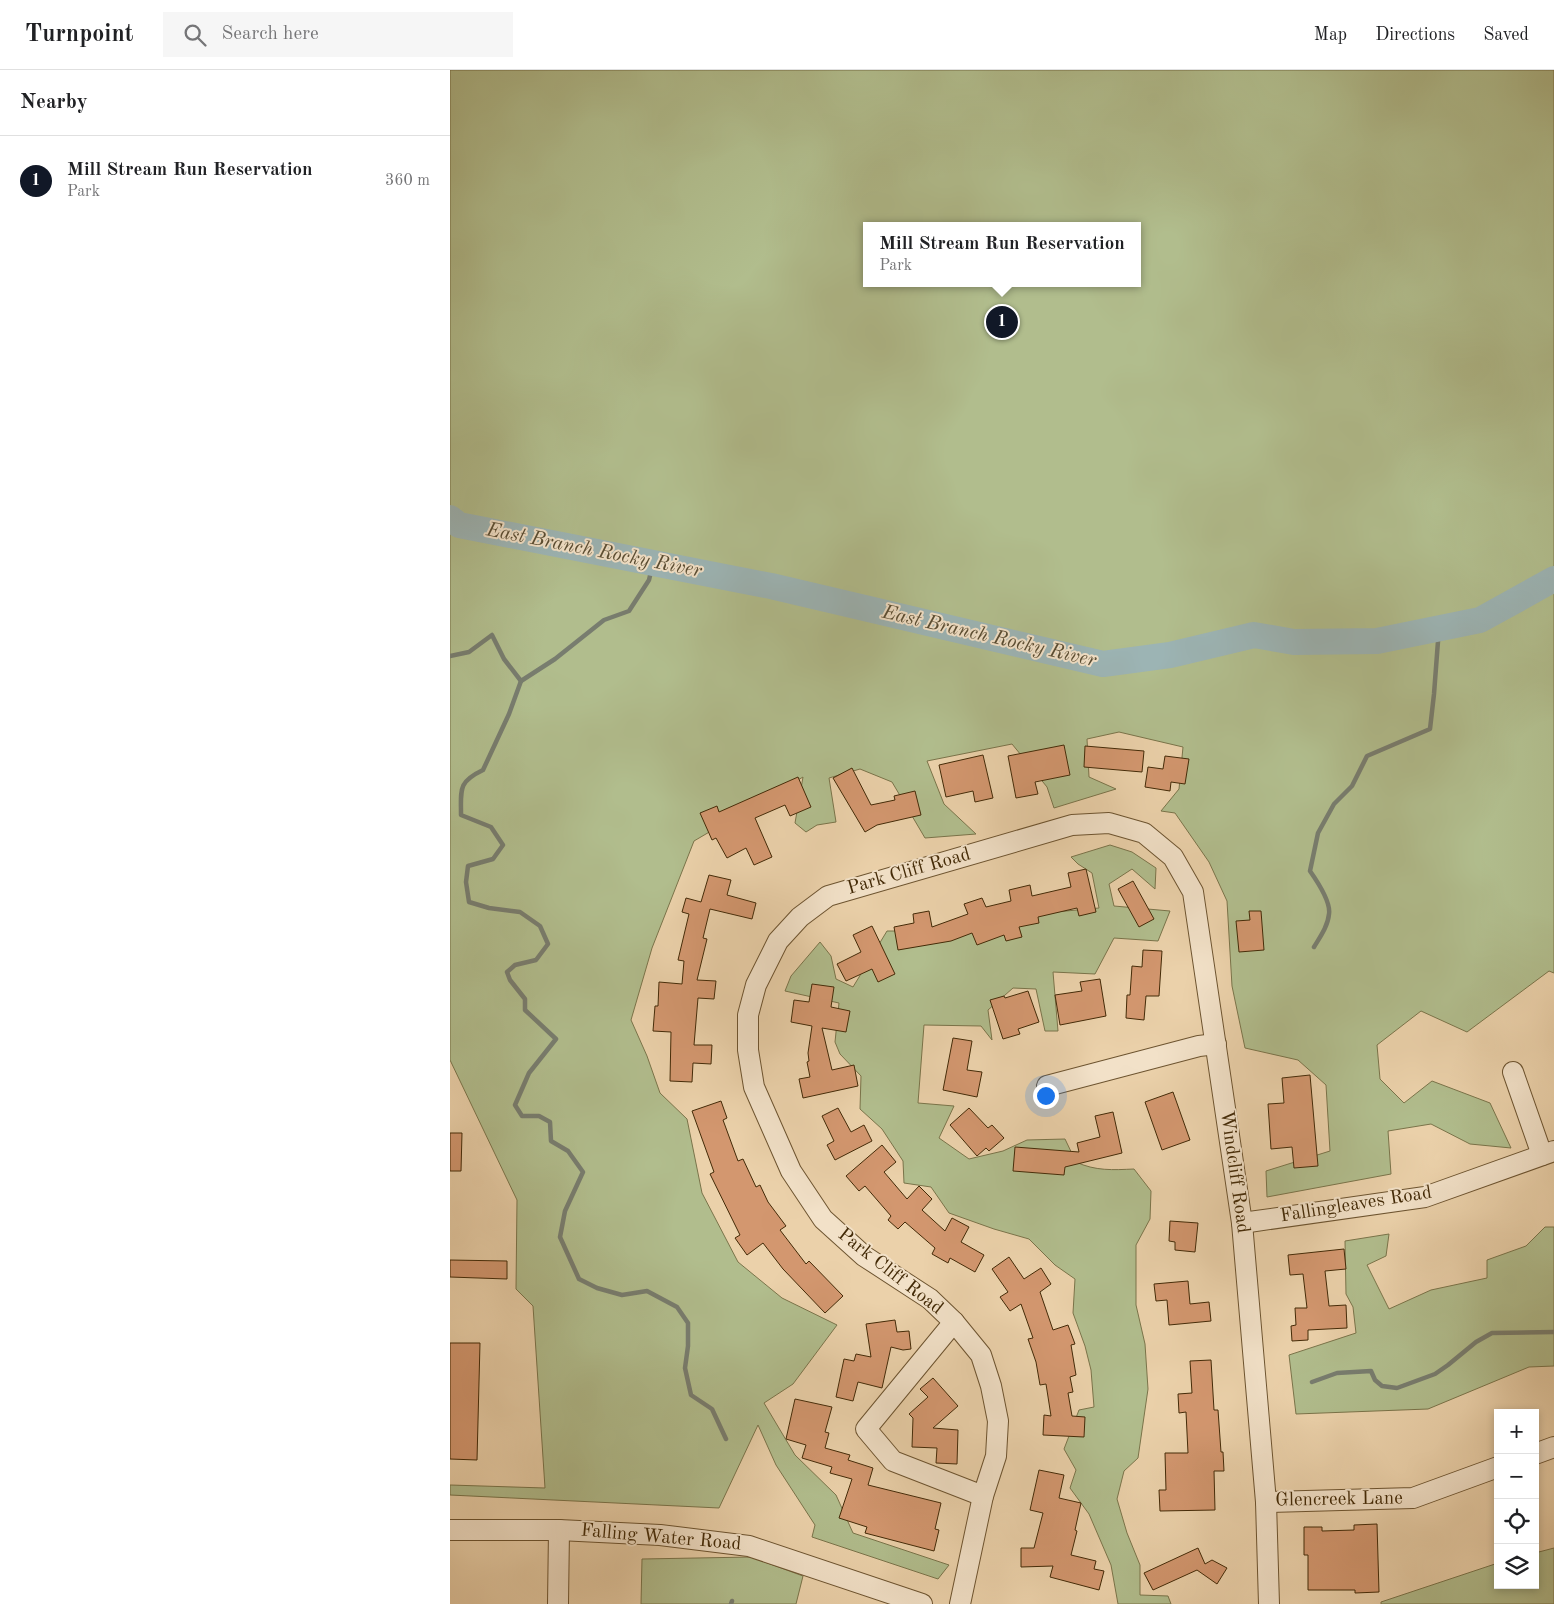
<!DOCTYPE html>
<html lang="en">
<head>
<meta charset="utf-8">
<style>
	:root { --surface:#fff; --page:#f6f6f6; --text:#202124; --muted:#757577; --line:#e0e0e0; --accent:#111827 }
	body { margin:0; font-family:"Old Standard TT",serif; background:var(--page); color:var(--text) }
	.controls { position:absolute; right:15px; bottom:15px; display:grid; overflow:hidden; border-radius:0px; box-shadow:0 2px 8px #0003 }
	.controls button { width:45px; height:45px; display:grid; place-items:center; padding:0; border:0; border-bottom:1px solid var(--line); background:var(--surface); color:var(--text); font:25px sans-serif }
	.you { position:absolute; left:595px; top:1025px; width:18px; height:18px; margin:-12px; border:4px solid #fff; border-radius:50%; background:#1a73e8; box-shadow:0 0 0 8px #1a73e833 }
	.badge { display:grid; place-items:center; width:32px; height:32px; border-radius:50%; background:var(--accent); color:#fff; font-size:16px; font-weight:700 }
	.pin { position:absolute; translate:-50% -50%; border:2px solid #fff; box-shadow:0 1px 5px #0006 }
	.popup { position:absolute; left:413px; top:152px; width:278px; height:65px; box-sizing:border-box; display:grid; place-content:center; border-radius:0px; background:var(--surface); filter:drop-shadow(0 1px 4px #0005); font-size:16px; white-space:nowrap; color:var(--muted) }
	.popup b { font-size:19px; color:var(--text) }
	.popup::after { content:''; position:absolute; left:50%; top:100%; margin-left:-10px; border:10px solid transparent; border-top-color:var(--surface) }
	.list { margin:0; padding:0; list-style:none }
	h2 { display:flex; justify-content:space-between; align-items:center; height:65px; margin:0; padding:0 20px; font-size:21px }
	h2 small { font-size:16px; font-weight:400; color:var(--muted) }
	.list li { display:grid; grid-template-columns:32px 1fr auto; gap:15px; align-items:center; box-sizing:border-box; height:90px; padding:0 20px; border-top:1px solid var(--line) }
	.list b { display:block; font-size:19px; white-space:nowrap }
	.list p { margin:0; font-size:16px; white-space:nowrap; color:var(--muted) }
	.list em { font-size:16px; font-style:normal; color:var(--muted) }
	.icon { flex:none; width:28px; height:28px; fill:none; stroke:currentColor; stroke-width:2; stroke-linecap:round; stroke-linejoin:round }
	.map { position:relative; flex:none; width:1104px; height:1534px; overflow:hidden }
	header { display:flex; align-items:center; gap:30px; box-sizing:border-box; height:70px; padding:0 25px; background:var(--surface); border-bottom:1px solid var(--line) }
	header strong { font-size:24px }
	nav { display:flex; gap:28px; margin-inline-start:auto; font-size:18px }
	.search { width:350px; height:45px; background:var(--page); display:flex; align-items:center; gap:12px; box-sizing:border-box; padding:0 18px; border-radius:0px; color:var(--muted); font-size:19px }
	main { display:flex }
	aside { flex:1; background:var(--surface) }
	.map>svg:first-child { display:block }
</style>
</head>
<body>
<header>
<strong>Turnpoint</strong>
<div class="search"><svg class="icon" aria-label="search" viewBox="0 0 24 24"><circle cx="10" cy="10" r="6"/><path d="M15 15l6 6"/></svg>Search here</div>
<nav><a>Map</a><a>Directions</a><a>Saved</a></nav>
</header>
<main>
<aside>
<h2>Nearby<small></small></h2>
<ul class="list">
<li><span class="badge">1</span><div><b>Mill Stream Run Reservation</b><p>Park</p></div><em>360 m</em></li>
</ul>
</aside>
<div class="map">
<svg width="1104" height="1534" viewBox="0 0 1104 1534">
	<rect width="100%" height="100%" fill="#ebd1aa"/>
	<filter id="stains"><feTurbulence type="fractalNoise" baseFrequency=".004" numOctaves="4"/><feColorMatrix values="0 0 0 0 .2 0 0 0 0 .09 0 0 0 0 .02 0 0 0 .5 -.17"/></filter>
	<radialGradient id="worn" r=".72"><stop offset=".6" stop-color="#630" stop-opacity="0"/><stop offset="1" stop-color="#630" stop-opacity=".3"/></radialGradient>
	<g fill="#b1bd8d" stroke="#7a744a" fill-rule="evenodd">
		<path d="M0,0h1104v903l-5,-2 -82,61 -46,-21 -44,34 3,34 24,24 28,-22 58,22 21,45 -41,-4 -39,-20 -43,7 3,43 -124,23 -1,-26 64,-20 -4,-66 -28,-25 -53,-12 -13,-62 -5,-85 -18,-39 -34,-49 -14,-2 18,-22 4,-42 -64,-15 -32,7 2,38 27,12 -62,19 -7,-21 -35,-43 -85,17 17,43 32,30 -51,4 -33,-56 -32,-13 -31,9 7,44 -19,3 -11,7 -11,-9 8,-46 -109,64 -42,107 -21,72 16,36 13,37 27,26 15,74 36,69 44,36 55,27 -44,59 -29,19 31,52 41,40 17,38 96,32 -11,14 -126,-42 3,-12 -39,-60 -18,-40 -39,83 -269,-13v-10l95,3 -12,-182 -17,-17 1,-89 -67,-140zM417,156h270v57h-270z"/>
		<path d="M660,775l22,7 24,16 -1,21 -23,-20 -23,15 5,22 56,5 -12,30 -44,-3 -19,36 -42,-2 5,59h-13l-9,-42 -23,-1 -25,22 4,30 -11,-14 -57,-1 -6,78 36,3 -15,32 30,21 34,-8 24,-11 38,-1 11,23c19,9 37,8 58,7l17,22 -1,28 -14,26v60l9,39 3,45 -10,69 -14,13 -7,28 10,34 13,32v30l28,1 3,8h-53l-7,-39 -22,-51 -19,-26 6,-18 -12,-21 15,-39 15,-3 -3,-37 -6,-24 -12,-33 2,-34 -20,-14 -26,-26 -35,-10 -45,-16 -18,-26 -27,-4 -1,-22 -21,-32 -22,-20 1,-33 -21,-22 -5,-12 4,-39 -54,-12 6,-15 29,-34 11,14 5,23 17,8 34,-56h53l104,-18 55,-5 -7,-35 -14,-9 -7,-7z"/>
		<path d="M1095,1157h9v139l-25,1 -101,42 -132,5 -7,-59 67,-22 -3,-26 -7,-13 -1,-53 44,-7 -3,22 -19,9 22,44 42,-19 56,-12v-18l39,-14z"/>
		<path d="M1104,1478v56h-173v-2l117,-39v22h37v-32z"/>
		<path d="M301,1487l52,19 -7,28h-155l1,-45z"/>
	</g>
	<g fill="none" stroke-linecap="round" stroke-linejoin="round">
		<g stroke="#787d6f" stroke-width="4.5">
			<path d="M0,586l19,-4 23,-17 12,24 17,22 34,-22 49,-39 25,-9 20,-31 4,-17"/>
			<path d="M71,611l-12,33 -26,56c-25,12 -22,19 -22,45l30,12 12,18 -10,14 -25,7 -2,16 3,20 20,6 31,4 20,14 8,18 -12,16 -21,5 -8,7 3,8 15,19v11l31,29 -27,34 -14,32 7,11h17l11,6 1,19 17,10 15,21 -18,39 -5,26 19,42 18,9 25,7 25,-4 30,16 11,16v23l-3,22 6,27 21,14 14,30"/>
			<path d="M864,877c6,-10 14,-21 15,-33 2,-12 -12,-33 -19,-43l8,-38 16,-29 18,-18 15,-30 63,-27 4,-35 5,-66"/>
			<path d="M862,1312l25,-9 34,-2 4,9 7,6 15,2 38,-14 13,-9 28,-23 16,-9 62,-1"/>
			<path d="M281,1534l1,-3"/>
		</g>
		<path stroke="#9cb4b4" stroke-width="26" d="M0,448l9,7 312,61 332,78 67,-9 84,-20 40,7 83,-1 103,-21 74,-41"/>
	</g>
	<g fill="#d3976f" stroke="#432a07">
		<path d="M614,675l6,30 -35,7 3,12 -22,4 -8,-42z"/>
		<path d="M635,676l59,5 -2,21 -58,-5z"/>
		<path d="M533,685l10,43 -18,4 -2,-11 -27,6 -7,-32z"/>
		<path d="M715,686l24,3 -4,25 -14,-2 -1,9 -25,-4 3,-20 15,2z"/>
		<path d="M402,698l19,37 24,-5 -1,-4 21,-5 6,24 -44,10 -12,7 -32,-54z"/>
		<path d="M348,707l13,30 -21,9 -5,-11 -30,13 17,39 -18,8 -8,-17 -19,10 -11,-20 -4,2 -12,-27 17,-7 2,6z"/>
		<path d="M636,799l10,43 -17,4 -2,-8 -39,9 1,6 -20,4 3,10 -16,4 -2,-6 -27,10 -5,-12 -21,8 -53,9 -4,-23 20,-4 -1,-9 16,-3 3,16 36,-13 -4,-10 18,-6 4,9 25,-6 -2,-11 21,-5 2,11 39,-9 -3,-14z"/>
		<path d="M259,805l22,5 -4,15 29,8 -4,16 -42,-10 -7,29 4,1 -10,41 19,1 -2,18 -16,-1 -4,47h18l-1,19 -18,-1 -1,19 -22,-1 1,-49 -18,-1 2,-25h3l1,-24 23,2 2,-23 -6,-1 11,-46 -7,-2 4,-14 15,4z"/>
		<path d="M683,811l21,38 -15,8 -21,-38z"/>
		<path d="M799,841h12l3,39 -25,2 -3,-31 14,-1z"/>
		<path d="M422,856l23,48 -17,8 -6,-13 -26,12 -9,-17 24,-12 -8,-17z"/>
		<path d="M693,880l19,1 -3,45h-13l-2,24 -18,-2 1,-23h3l2,-29 10,1z"/>
		<path d="M650,909l6,37 -46,9 -5,-30 27,-4 -2,-9z"/>
		<path d="M362,914l22,3 -3,20 19,4 -4,21 -24,-4 10,42 22,-5 4,21 -55,12 -4,-19 11,-2 -3,-15 2,-1 -1,-8 4,-27 -21,-4 3,-22 15,2z"/>
		<path d="M578,921l11,31 -21,7 2,5 -17,5 -13,-39 14,-4 1,2z"/>
		<path d="M503,968l19,3 -5,29 15,2 -5,25 -34,-7z"/>
		<path d="M860,1005l8,91 -24,2 -2,-21 -21,2 -3,-45 16,-1 -2,-25z"/>
		<path d="M723,1022l17,48 -28,10 -17,-48z"/>
		<path d="M271,1031l6,17 -4,2 15,41 5,-2 13,28 4,-2 8,17 18,24 -6,4 26,34 3,-3 34,35 -18,17 -42,-44 -20,-26 -16,12 -12,-17 5,-3 -30,-61 4,-2 -22,-61z"/>
		<path d="M388,1038l13,24 13,-7 8,16 -37,19 -8,-15 7,-4 -12,-25z"/>
		<path d="M519,1038l19,20 4,-3 12,13 -15,13 -3,-3 -9,8 -27,-31z"/>
		<path d="M663,1042l9,41 -57,14 -1,8 -51,-4 2,-24 64,5 -2,-9 23,-6 -5,-21z"/>
		<path d="M0,1063h12l-1,38h-11z"/>
		<path d="M432,1075l14,17 -12,10 23,27 12,-13 13,13 -10,11 23,21 7,-13 17,9 -8,15 23,13 -9,17 -25,-14 -2,5 -16,-9 3,-6 -30,-26 -7,7 -10,-9 3,-4 -26,-30 -6,5 -13,-15z"/>
		<path d="M720,1151l28,2 -3,29 -20,-2v-8l-6,-1z"/>
		<path d="M894,1179l2,20 -21,2 4,35 17,-1 1,23 -39,2v10l-16,1 -1,-15 5,-1 -1,-17h12l-4,-34 -13,1 -2,-20z"/>
		<path d="M559,1187l15,22 17,-11 10,16 -11,8 13,38 15,-5 7,19 -4,1 5,30 -6,2 3,15 -5,1 4,23 13,1 -1,20 -41,-2 1,-20 7,1 -5,-32 -6,1 -4,-23 -8,-23 5,-1 -12,-34 -11,7 -10,-14 8,-5 -16,-23z"/>
		<path d="M0,1190l57,1v18l-57,-2z"/>
		<path d="M738,1211l2,23 19,-2 2,19 -42,4 -2,-25 -11,1 -2,-17z"/>
		<path d="M445,1250l2,12 12,-1 2,18 -8,1 -12,-3 -9,41 -24,-6 -5,19 -17,-4 8,-38 10,2 2,-7 15,3 -5,-33z"/>
		<path d="M0,1273h30l-3,117 -27,-1z"/>
		<path d="M761,1290l3,50h4l3,42h2l1,19h-10l1,39 -55,1 -1,-21h7l-1,-37h23l-2,-41 -7,1 -1,-19 14,-1 -2,-32z"/>
		<path d="M483,1308l25,28 -25,22 25,2 -1,34 -21,-1 1,-15 -25,-1 1,-29 -4,-4 19,-17 -8,-8z"/>
		<path d="M345,1329l37,8 -7,25 4,1 -4,15 25,7 -2,5 25,8 -5,17 73,18 -6,26 4,1 -5,21 -69,-18 2,-6 -28,-9 13,-39 -22,-6 2,-6 -30,-9 4,-13 -20,-6z"/>
		<path d="M589,1400l25,5 -5,23 22,5 -6,27 2,1 -6,24 25,6 -2,8 10,2 -5,19 -49,-13 3,-11 -32,1v-19h13l9,-35 -13,-3z"/>
		<path d="M927,1454l2,68 -24,1v-3h-47v-35h-4v-28h18v4l32,-1v-5z"/>
		<path d="M748,1478l7,16 7,-4 15,8 -10,16 -20,-14 -44,20 -9,-17z"/>
	</g>
	<g fill="none" stroke-linecap="round" stroke-linejoin="round">
		<defs>
			<g id="minor">
				<path d="M1063,1002l29,83"/>
				<path d="M597,1016l152,-40 17,-2"/>
				<path d="M792,1153l183,-26 129,-46"/>
				<path d="M504,1252l-88,107 27,32 90,35"/>
				<path d="M1085,1384l19,-7"/>
				<path d="M816,1432l147,-4 85,-31"/>
				<path d="M0,1460h109l101,5 89,11 173,58"/>
				<path d="M108,1534l1,-74"/>
				<path d="M510,1534l23,-108 13,-40 2,-35 -7,-35 -10,-31 -27,-33 -24,-23 -66,-43 -41,-37 -32,-48 -37,-84 -6,-37v-35l8,-30 22,-44 22,-24 28,-21 244,-71 37,-2 35,10 29,24 20,35 49,331 24,279 3,102"/>
			</g>
		</defs>
		<use href="#minor" stroke="#6d5430" stroke-width="22"/>
		<use href="#minor" stroke="#f2e1c8" stroke-width="20"/>
	</g>
	<g text-anchor="middle" dominant-baseline="central" stroke-width="4" stroke-linejoin="round" paint-order="stroke">
		<g font-size="19" fill="#432a07" stroke="#f2e1c8">
			<text transform="translate(459 802) rotate(-16)">Park Cliff Road</text>
			<text transform="translate(784 1102) rotate(82)">Windcliff Road</text>
			<text transform="translate(906 1135) rotate(-9)">Fallingleaves Road</text>
			<text transform="translate(440 1202) rotate(38)">Park Cliff Road</text>
			<text transform="translate(889 1430) rotate(-1)">Glencreek Lane</text>
			<text transform="translate(211 1468) rotate(5)">Falling Water Road</text>
		</g>
		<g font-size="20" font-style="italic" fill="#594c32" stroke="#f2e1c8">
			<text transform="translate(144 481) rotate(11)">East Branch Rocky River</text>
			<text transform="translate(539 567) rotate(13)">East Branch Rocky River</text>
		</g>
	</g>
	<rect width="100%" height="100%" filter="url(#stains)"/>
	<rect width="100%" height="100%" fill="url(#worn)"/>
</svg>
<div class="controls">
<button>+</button>
<button>−</button>
<button><svg class="icon" aria-label="locate" viewBox="0 0 24 24"><circle cx="12" cy="12" r="6"/><path d="M12 2v4M12 18v4M2 12h4M18 12h4"/></svg></button>
<button><svg class="icon" aria-label="layers" viewBox="0 0 24 24"><path d="M12 4l9 5-9 5-9-5zM3 14l9 5 9-5"/></svg></button>
</div>
<div class="you"></div>
<div class="pin badge" style="left:552px;top:252px">1</div>
<div class="popup"><b>Mill Stream Run Reservation</b>Park</div>
</div>
</main>
</body>
</html>
